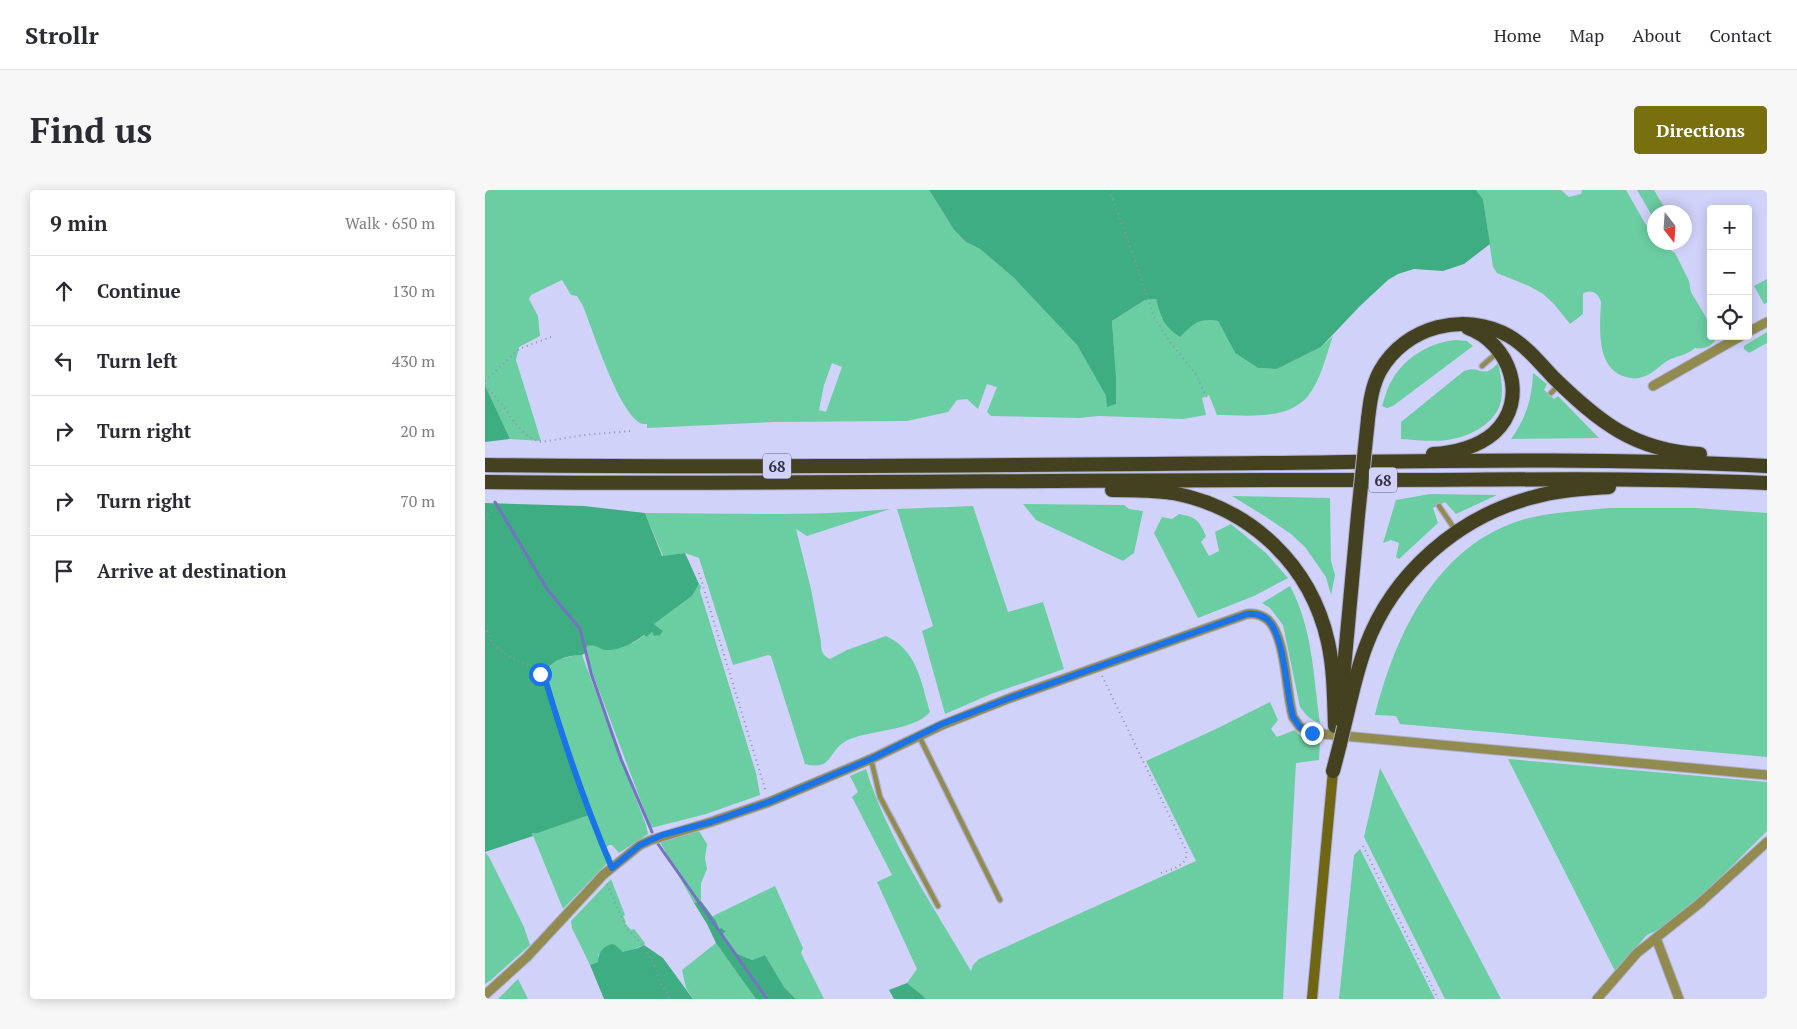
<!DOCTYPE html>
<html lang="en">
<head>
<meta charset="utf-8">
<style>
	:root { --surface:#fff; --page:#f7f7f7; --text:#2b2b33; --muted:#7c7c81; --line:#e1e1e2; --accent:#786f0e }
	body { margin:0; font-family:"PT Serif",serif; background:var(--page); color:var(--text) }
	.controls { position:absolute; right:15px; top:15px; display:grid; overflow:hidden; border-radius:5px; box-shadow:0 2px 12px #0003 }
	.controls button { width:45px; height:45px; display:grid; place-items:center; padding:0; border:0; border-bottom:1px solid var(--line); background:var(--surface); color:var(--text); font:25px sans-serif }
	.compass { position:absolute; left:1162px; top:15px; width:45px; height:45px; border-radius:50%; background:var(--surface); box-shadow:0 2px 12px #0003; rotate:163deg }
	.stop { position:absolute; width:15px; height:15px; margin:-11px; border:4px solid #1a73e8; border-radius:50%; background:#fff }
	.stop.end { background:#1a73e8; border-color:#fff; box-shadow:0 1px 5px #0008 }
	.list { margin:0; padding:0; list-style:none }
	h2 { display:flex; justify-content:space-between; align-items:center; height:65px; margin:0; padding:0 20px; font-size:21px }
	h2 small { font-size:16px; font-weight:400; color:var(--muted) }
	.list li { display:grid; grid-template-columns:32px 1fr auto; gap:15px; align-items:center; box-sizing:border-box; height:70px; padding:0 20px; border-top:1px solid var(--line) }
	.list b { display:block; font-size:19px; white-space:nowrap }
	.list em { font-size:16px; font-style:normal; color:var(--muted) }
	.icon { flex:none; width:28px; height:28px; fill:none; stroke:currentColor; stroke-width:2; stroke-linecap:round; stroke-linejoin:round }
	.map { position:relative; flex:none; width:1282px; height:809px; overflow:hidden; border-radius:5px }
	header { display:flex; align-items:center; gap:30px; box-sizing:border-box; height:70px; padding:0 25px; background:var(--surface); border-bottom:1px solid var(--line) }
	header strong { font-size:24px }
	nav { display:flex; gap:28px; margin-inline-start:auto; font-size:18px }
	.intro { display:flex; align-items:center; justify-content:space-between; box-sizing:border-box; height:120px; padding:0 30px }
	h1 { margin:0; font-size:35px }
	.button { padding:12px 22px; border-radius:5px; background:var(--accent); color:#fff; font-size:18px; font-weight:700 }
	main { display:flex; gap:30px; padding:0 30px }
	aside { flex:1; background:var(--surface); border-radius:5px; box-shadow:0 2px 12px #0003 }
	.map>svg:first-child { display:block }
</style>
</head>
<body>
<header>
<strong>Strollr</strong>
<nav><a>Home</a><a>Map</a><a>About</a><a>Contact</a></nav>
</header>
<div class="intro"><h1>Find us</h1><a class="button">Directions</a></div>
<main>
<aside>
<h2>9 min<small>Walk · 650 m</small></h2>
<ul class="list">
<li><svg class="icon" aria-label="ahead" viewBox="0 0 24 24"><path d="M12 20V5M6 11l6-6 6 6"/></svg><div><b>Continue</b></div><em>130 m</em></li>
<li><svg class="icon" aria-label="left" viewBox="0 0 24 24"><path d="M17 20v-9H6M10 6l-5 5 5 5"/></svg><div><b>Turn left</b></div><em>430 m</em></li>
<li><svg class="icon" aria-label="right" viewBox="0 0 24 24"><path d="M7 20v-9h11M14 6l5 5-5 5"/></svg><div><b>Turn right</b></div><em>20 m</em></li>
<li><svg class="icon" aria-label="right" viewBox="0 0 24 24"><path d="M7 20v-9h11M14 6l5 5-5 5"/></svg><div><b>Turn right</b></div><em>70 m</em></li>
<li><svg class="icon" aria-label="arrive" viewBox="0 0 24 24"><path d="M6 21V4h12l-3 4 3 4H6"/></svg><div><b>Arrive at destination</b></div></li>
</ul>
</aside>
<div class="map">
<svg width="1282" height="809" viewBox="0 0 1282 809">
	<rect width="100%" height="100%" fill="#d1d2fa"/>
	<g fill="#6bcda2" fill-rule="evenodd">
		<path d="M0,0h444l25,40 12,12 14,7 34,29 63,67 29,51 2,10 8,-2v-28l-4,-55 33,-21 11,-1 6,20 32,5 12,-5 12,2 17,32 23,15 19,1 44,-22 12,-11c-7,19 -12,44 -25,60 -21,25 -62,19 -91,19l-8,-20 -7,3 4,17 -23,4 -84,-3 -20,2 -88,-2 -4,-4 10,-25 -10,-3 -9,25 -11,-10 -10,1 -9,12 -41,9 -133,1 -127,6v-4c-5,0 -7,0 -11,-4 -20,-17 -42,-86 -53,-114l-6,-10 -6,-1 -9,-15 -31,15 -2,4 9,17 2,20 -21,11 -3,13 25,81 -31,-2 -25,-54zM347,173l10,4 -16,45 -7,-2 5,-25z"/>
		<path d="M991,0h85l8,7 12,-3 1,-4h44l20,35 8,-4 1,21 12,1 -2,1 2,4 8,5 14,28 2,11 20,34v10h5l1,2c-5,8 -13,12 -22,10 -11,9 -18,7 -28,13 -8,5 -13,12 -22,15 -6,3 -13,3 -19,1 -31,-8 -26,-51 -25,-75 -2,-8 -10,-14 -18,-8v20l-13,10 -16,-20 -11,-10 -14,-8 -32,-13 -4,-6 -10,-68z"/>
		<path d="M1152,0h17l13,22h-12l-1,7z"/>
		<path d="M1282,89v24l-3,1 -10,-18z"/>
		<path d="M1282,142v11l-18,10 -5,-4v-3z"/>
		<path d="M971,150l11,1 6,5 -80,60 -6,2 -5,-2c3,-9 5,-18 10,-26 13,-23 39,-38 64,-40z"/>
		<path d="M1013,173c3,13 6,30 2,42 -8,21 -32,32 -53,35 -15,2 -31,0 -46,-1v-17l63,-51c17,-7 18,10 34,-8z"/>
		<path d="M1048,183l14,11 -3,6 10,9 4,-3 41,42 -88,1c15,-21 21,-40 22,-66z"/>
		<path d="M945,304l67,1 -41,19 -11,-12 -12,6 5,15 -39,36 -3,-2 3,-14 -8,-3 -8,3 13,-43z"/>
		<path d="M747,306l98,2 1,63 4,14 -4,20 -5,-18 -21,-30 -14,-13 -25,-17z"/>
		<path d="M538,314l101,1 5,4 14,2 -9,42 -11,8 -87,-41z"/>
		<path d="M488,316l35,106 35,-10 21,67 -73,25 -46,20 -23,-83 11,-5 -36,-117z"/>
		<path d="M1123,318h88l71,5v244l-367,-33 -4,-8 -21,-1c21,-82 62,-171 150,-196 26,-7 56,-8 83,-11z"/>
		<path d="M405,319l-83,27 -11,-7 15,60 10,53c0,9 1,13 9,17l17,-9 39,-14c32,15 35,46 44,76 -15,19 -64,18 -84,29 -19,11 -13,30 -41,23l-34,-108 -3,-1 -35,10 -34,-107 -14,-5 -22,3 -18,-43c81,0 164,4 245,-4z"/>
		<path d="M694,324c17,3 20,6 27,22l-5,6 8,14 10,-5 -4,-19 16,-8 35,29 22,25 -34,18 -56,22 -44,-85 8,-16 10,2z"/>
		<path d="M214,394l2,2 -1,5 56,182 4,22 -54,19 -55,14 -66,-175 2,-7 3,-2 43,-1 12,-8 2,2 5,-5 3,4 3,-1 3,-6 -7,-5 38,-28z"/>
		<path d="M805,396c23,43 23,89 30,137 -10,-3 -14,-8 -20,-16l-17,-82 -13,-17 -8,-5z"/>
		<path d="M92,465h5l64,170 2,9 -29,19 -7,-8h-3l-3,3 6,10 -49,51 -31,-76h6l50,-18 -6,-16 -5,-25 -10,-25 -6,-26 -4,-3 -11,-47c3,-13 19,-15 31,-18z"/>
		<path d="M785,512l8,18 -7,9 6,8 18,-7 8,8 17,3 -1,19 -23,3 -13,236h-358l-18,-16 10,-14 -40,-87 15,-7 -40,-78 6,-5 -8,-16 16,-7c21,69 69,140 105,202l2,-6 6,-6 217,-98 -50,-100 70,-32z"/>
		<path d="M1023,569l259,23v49l-67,67 -42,32 -11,5 -32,36z"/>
		<path d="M895,578l121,231h-56l-81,-162z"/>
		<path d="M214,641l8,13 -2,14 2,11 -6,14v18l-7,2 -34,-61z"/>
		<path d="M875,659l75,150h-96l15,-144z"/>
		<path d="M0,662l4,5 35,70 6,18 -39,35 -6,4z"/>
		<path d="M126,689l14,36 -2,1 3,6 -1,1 6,7 3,-1 11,14 -1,2 -18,7h-3l-6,-4h-13l-6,7v7l-8,3 -18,-37 -1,-7z"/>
		<path d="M290,696l28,62 -2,5 23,46h-28l-12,-12 -19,-32 -13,5 -19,-8 -13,-20 5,-1 -1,-2 -5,1 -6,-14z"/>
		<path d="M231,753l35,48 5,8h-63l-7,-11 -4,-18z"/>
		<path d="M33,789l10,20h-30z"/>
	</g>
	<g fill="#3eae82">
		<path d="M444,0h547l7,9 7,45 -26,20 -21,7 -29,-2 -16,5 -10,6 -28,26 -39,41 -44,22 -19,-1 -23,-15 -17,-32c-19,-4 -25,3 -38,16 -17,-12 -19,-19 -24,-38l-11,1 -33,21 4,55v28l-9,3 -1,-11 -29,-51 -63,-67 -34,-29 -14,-7 -12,-12z"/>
		<path d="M0,195l25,54 -25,3z"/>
		<path d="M0,313l99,3 61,7 17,43 23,-3 14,31 -7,12 -38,28 9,7 -3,4 -6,1 -2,-4 -5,5 -3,-2c-9,7 -25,16 -38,15 -8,-1 -10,-7 -19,-4l-2,7 -3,2c-12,0 -33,5 -36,18l11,47 4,3 6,26 10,25 5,25 7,16 -51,18h-6l1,3 -48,16z"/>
		<path d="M216,711l15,20 3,8 2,-1 5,3 -5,4 12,17 19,8 13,-5 19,32 12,12h-40l-40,-56 -9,-19 -13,-21z"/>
		<path d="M127,754l3,1 8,7 15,-4 6,-3 19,13 30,41h-89l-14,-34 8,-3c0,-9 4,-15 14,-18z"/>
		<path d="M422,793l16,13 2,3h-31l-5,-9z"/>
	</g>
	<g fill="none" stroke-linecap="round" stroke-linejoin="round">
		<g stroke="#7472c2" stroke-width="3">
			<path d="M10,312l52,87 33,40 11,44 30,86 31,73"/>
			<path d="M173,654l109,155"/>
		</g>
		<defs>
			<g id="service">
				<path d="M997,176l15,-13"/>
				<path d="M1066,203l8,-8"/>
				<path d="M954,316l17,25"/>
				<path d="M434,546l81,164"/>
				<path d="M386,569l9,38 58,109"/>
			</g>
			<g id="minor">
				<path d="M1263,142l19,-10"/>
				<path d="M1168,196l88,-50"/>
				<path d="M1171,748l23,61"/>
				<path d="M0,805l42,-38 76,-82 37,-30 11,-5 60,-18 58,-20 102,-43 71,-34 68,-27 237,-84c7,-1 15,1 21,6 18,17 18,73 25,97l7,10 12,6 455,42"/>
				<path d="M1112,809l40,-46 63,-50 67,-61"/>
			</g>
			<path id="secondary" d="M827,809l21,-228"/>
			<g id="trunk">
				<path d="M883,229c2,-17 4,-33 12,-48 25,-45 85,-60 129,-35 17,10 30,26 44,41 45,44 81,74 147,77"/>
				<path d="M948,264c21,-1 45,-7 61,-21 36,-33 16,-90 -26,-105"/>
				<path d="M0,275c260,3 520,0 780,-2 167,-2 335,-6 502,3"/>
				<path d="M0,292c296,3 593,-3 889,-2 131,0 262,-3 393,3"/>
				<path d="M627,300c20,0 41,0 61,3 78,15 138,72 155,149 6,27 6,56 7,84"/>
				<path d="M856,511l17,-186"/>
				<path d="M859,537c7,-28 12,-55 22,-81 27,-73 93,-130 168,-149 24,-7 50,-8 75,-10"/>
				<path d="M848,581l7,-27"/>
			</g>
		</defs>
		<use href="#service" stroke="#aeafd1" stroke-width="7"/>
		<use href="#minor" stroke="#aeafd1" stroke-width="11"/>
		<use href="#secondary" stroke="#aeafd1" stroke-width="12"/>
		<use href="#trunk" stroke="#aeafd1" stroke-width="16"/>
		<g stroke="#9091ae" stroke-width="2" stroke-dasharray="1 4" stroke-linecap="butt">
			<path d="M624,0l25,67 20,60 16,25 25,31 12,25"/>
			<path d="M0,191l34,-32 32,-12"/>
			<path d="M0,195c6,7 12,13 18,21 10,14 20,32 39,36l42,-7 47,-4"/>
			<path d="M0,329l8,-10"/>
			<path d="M214,383l67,219"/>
			<path d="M0,436c10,37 42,29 61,56 18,61 37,120 62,178"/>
			<path d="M617,486l84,174c4,16 -16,20 -28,24"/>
			<path d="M878,656l75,153"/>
			<path d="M122,694l16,37 4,8 15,15 13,22 4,15 12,18"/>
		</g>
		<use href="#service" stroke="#928b4f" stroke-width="4.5"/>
		<use href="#minor" stroke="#928b4f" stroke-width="9"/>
		<use href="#secondary" stroke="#6f6613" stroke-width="10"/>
		<use href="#trunk" stroke="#444121" stroke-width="14"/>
		<defs>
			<g id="trunk-bridge">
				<path d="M873,325l10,-96"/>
				<path d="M855,554l4,-17"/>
			</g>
		</defs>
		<use href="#trunk-bridge" stroke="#aeafd1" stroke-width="16" stroke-linecap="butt"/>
		<use href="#trunk-bridge" stroke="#444121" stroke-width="14"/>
	</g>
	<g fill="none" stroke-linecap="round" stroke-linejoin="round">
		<path stroke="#1a73e8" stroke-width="6" d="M55,484l6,8c19,64 40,125 66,186l28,-23 22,-10 49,-13 58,-20 102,-43 71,-35 68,-26 237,-84c7,-1 15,1 21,6 17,17 18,73 25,97l7,10 12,6"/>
	</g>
	<g text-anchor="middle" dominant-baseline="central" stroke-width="4" stroke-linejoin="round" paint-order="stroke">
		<g fill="#d1d2fa" stroke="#606178" stroke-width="1">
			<rect x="278" y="263.5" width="28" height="25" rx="4"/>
			<rect x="884" y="277.5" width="28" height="25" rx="4"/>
		</g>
		<g font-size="15" font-weight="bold" fill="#303140">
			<text x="292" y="276">68</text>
			<text x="898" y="290">68</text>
		</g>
	</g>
</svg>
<div class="controls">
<button>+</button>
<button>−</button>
<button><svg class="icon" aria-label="locate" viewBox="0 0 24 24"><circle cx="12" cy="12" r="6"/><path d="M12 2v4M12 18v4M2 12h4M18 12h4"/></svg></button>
</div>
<svg class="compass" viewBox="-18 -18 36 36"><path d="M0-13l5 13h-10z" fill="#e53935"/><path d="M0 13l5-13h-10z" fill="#7c7c81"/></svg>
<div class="stop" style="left:55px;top:484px"></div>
<div class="stop end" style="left:827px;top:543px"></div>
</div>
</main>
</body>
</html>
